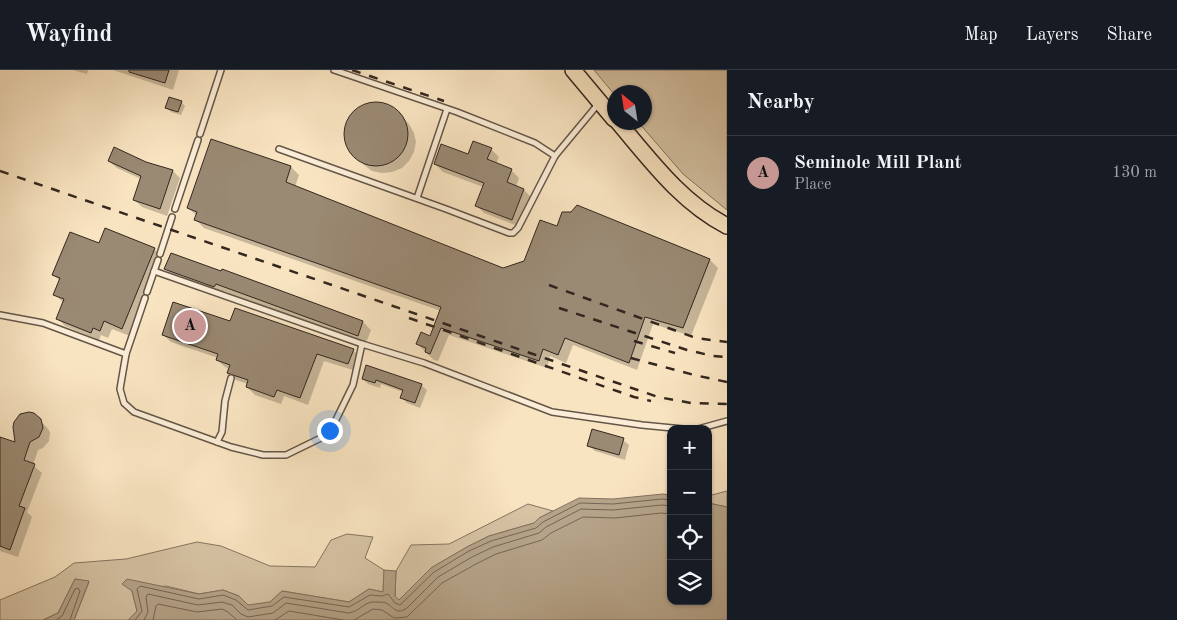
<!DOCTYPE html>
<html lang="en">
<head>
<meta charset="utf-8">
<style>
	:root { --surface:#171b24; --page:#20242c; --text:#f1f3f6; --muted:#9ea1a6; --line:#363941; --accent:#c59692 }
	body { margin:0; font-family:"Old Standard TT",serif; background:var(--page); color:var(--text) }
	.controls { position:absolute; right:15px; bottom:15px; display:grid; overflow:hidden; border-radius:10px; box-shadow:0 1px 4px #0004 }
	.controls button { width:45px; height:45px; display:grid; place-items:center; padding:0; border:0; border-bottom:1px solid var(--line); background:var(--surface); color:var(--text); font:25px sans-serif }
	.compass { position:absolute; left:607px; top:15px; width:45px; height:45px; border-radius:50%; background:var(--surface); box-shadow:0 1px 4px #0004; rotate:330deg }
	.you { position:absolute; left:329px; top:360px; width:18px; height:18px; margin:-12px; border:4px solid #fff; border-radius:50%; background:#1a73e8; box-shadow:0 0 0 8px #1a73e833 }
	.badge { display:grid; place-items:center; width:32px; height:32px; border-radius:50%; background:var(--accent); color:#111; font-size:16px; font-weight:700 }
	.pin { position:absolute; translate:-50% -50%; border:2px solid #fff; box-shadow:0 1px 5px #0006 }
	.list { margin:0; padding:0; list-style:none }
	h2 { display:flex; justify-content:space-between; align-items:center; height:65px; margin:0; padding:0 20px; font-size:21px }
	h2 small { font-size:16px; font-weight:400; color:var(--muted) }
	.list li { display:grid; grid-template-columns:32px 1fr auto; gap:15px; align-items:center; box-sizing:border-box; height:75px; padding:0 20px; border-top:1px solid var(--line) }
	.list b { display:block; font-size:19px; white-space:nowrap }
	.list p { margin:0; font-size:16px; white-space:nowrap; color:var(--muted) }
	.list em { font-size:16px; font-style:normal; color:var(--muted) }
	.icon { flex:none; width:28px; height:28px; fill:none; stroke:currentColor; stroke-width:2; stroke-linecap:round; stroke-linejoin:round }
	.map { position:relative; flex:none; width:727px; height:550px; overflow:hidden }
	header { display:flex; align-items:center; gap:30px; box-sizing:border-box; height:70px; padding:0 25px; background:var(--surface); border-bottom:1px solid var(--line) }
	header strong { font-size:24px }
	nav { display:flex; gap:28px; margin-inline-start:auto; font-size:18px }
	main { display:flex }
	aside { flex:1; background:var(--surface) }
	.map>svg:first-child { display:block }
</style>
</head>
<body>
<header>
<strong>Wayfind</strong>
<nav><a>Map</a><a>Layers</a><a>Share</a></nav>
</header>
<main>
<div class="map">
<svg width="727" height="550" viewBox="0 0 727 550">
	<rect width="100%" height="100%" fill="#f9e4c1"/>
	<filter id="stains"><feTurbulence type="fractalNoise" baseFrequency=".004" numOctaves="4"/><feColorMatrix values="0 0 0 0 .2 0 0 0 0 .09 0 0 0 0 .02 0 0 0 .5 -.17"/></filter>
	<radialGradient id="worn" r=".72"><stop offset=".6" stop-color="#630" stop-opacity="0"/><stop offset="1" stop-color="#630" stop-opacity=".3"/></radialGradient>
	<g fill="#d7c4a5" stroke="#857662">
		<path d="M594,0h133v140l-44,-36 -44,-51 5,-1v-30h-30v2z"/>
		<path d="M727,421v16l-19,-4v-7z"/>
		<path d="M528,434l25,7 -14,7 -5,5 -45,13 -22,11 -36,21 -32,32 -4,-3 1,-26 15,-26 38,-1z"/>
		<path d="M347,464l26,3 -8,21 19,12 -1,22 -14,-3 -20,13 -67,-11 -12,11 -22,4 -9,-10 -16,-6 -24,4 -33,-8 -34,5 5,20 -9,9h-54l15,-38 -14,-3 -17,34 -15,7h-43v-20l55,-23 19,-14 52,-4 71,-17 24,4 49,20 45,1 16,-27z"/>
	</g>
	<g fill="#b6a48a" stroke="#82725f">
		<path d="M663,424l8,1v106h37v-98l19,4v113h-599l9,-9 -5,-20 -10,-7 5,-5 72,15 24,-4 16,6 9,9 22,-3 12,-11 67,11 20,-13 14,3 1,-22 12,1 -1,25 4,4 32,-32 36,-21 22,-11 45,-13 5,-5 40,-20 34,1z"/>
		<path d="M75,509l14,2 -15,39h-31l15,-7z"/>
	</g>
	<g fill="#0003">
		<path d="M73,0h15l-1,4z"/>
		<path d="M113,0h66l-6,20z"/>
		<path d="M181,32l4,4 -4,9 -10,-3 -4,-4z"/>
		<path d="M374,33l10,1 9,4 16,16 5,9 2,9 -2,10 -5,9 -7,7 -10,4 -10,1 -10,-2 -8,-6 -15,-17 -3,-9v-10l3,-10 6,-8 9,-5z"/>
		<path d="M491,79l8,8 -3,7 15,6 8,8 -3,9 8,3 8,8 -12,29 -36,-14 -8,-8 7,-18 -40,-15 -8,-8 33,-8z"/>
		<path d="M109,91l37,2 27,8 7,7 -13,38 -25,-9 -8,-7 7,-21 -24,-11z"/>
		<path d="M291,97l8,8 -4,12 208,83 22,-8 53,-55 132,53 8,8 -27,68 -38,-12 -16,46 -64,-25 -7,18 -16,-7 -3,12 -98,-33 -11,26 -4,-1 -17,-16 14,-6 10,-27 -237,-83 -8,-8 1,-4 -9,-8z"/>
		<path d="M99,175l55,4 8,8 -32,79 -18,-7 -4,9 -7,-3 -2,5 -34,-14 -8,-8 7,-15 -10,-9 6,-13 -7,-6z"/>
		<path d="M166,199l56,4v-3l141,52 8,8 -5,13 -142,-52 -2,3 -48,-17z"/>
		<path d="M231,252l122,28 7,7 -4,14 -32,-10 -16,44 -24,-9 -3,8 -26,-9 -8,-8 1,-3 -12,-4 -8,-8 1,-3 -4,-2 -8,-7 1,-2 -47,-16 -8,-7z"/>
		<path d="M367,296l54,19 6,5 -7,18 -13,-5 -6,-6 2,-5 -22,-8 -1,4 -12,-4 -5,-5z"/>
		<path d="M40,350l8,9 2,3 -1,9 -6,7 -5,2 -5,15 9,8 -15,39 5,5 -14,40 -18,-6v-113l17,6z"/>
		<path d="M623,370l6,5 -4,15 -30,-9 -6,-5z"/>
	</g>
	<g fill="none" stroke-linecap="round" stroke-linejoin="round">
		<g stroke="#746654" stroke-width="1">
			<path d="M56,550l6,-4 13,-27 3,-1 2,3 -10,29"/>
			<path d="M135,550l7,-9 -5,-22 3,-3 59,13 24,-4 13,5 12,10 24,-4 12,-9 65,10 21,-12 12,1 6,-2 7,9 5,2 34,-33 35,-21 22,-10 45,-13 7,-6 37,-19 33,1 49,-5 9,1"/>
			<path d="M144,550l4,-8 -2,-15 2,-3 50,11 24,-3 10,3 9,9 7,3 25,-4 13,-10 63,10c9,-1 17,-12 25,-11 3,0 10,0 12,1 9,5 10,12 21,5l31,-31 34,-20 21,-10 46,-14 7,-6 35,-18 32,1 49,-5 9,1"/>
			<path d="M153,550l3,-14 2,-2 39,8 25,-3 6,3 9,8"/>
			<path d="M275,550l14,-9 54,9"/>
			<path d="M354,550l19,-11 9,1 12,8 13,-1 35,-34 34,-19 20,-10 46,-14 9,-7 32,-16 32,1 46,-5 10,1"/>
		</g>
	</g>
	<g fill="#9a8973" stroke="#33271f">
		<path d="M129,0h40l-4,13 -36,-11z"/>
		<path d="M169,27l13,4 -4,11 -13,-4z"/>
		<circle cx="376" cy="64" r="32"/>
		<path d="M211,69l80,27 -5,16 217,86 21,-7 16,-41 17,6 5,-14h9l6,-7 133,54 -27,69 -38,-11 -16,46 -64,-25 -7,17 -15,-6 -4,12 -98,-33 -11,26 -5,-2 1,-4 -10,-4 5,-12 9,4 11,-29 -247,-87 3,-8 -10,-4z"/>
		<path d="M473,71l19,7 -5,11 25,10 -5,13 17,7 -12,31 -37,-14 9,-23 -50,-19 7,-20 27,10z"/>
		<path d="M114,77l32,15 27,8 -13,39 -27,-9 8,-24 -33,-15z"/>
		<path d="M105,158l50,20 -33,81 -18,-8 -4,10 -7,-3 -2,5 -35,-14 8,-20 -11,-4 7,-17 -8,-3 18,-43 29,11z"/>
		<path d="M171,183l50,18 1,-2 141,52 -5,15 -142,-52 -2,3 -50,-18z"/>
		<path d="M173,232l57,19 5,-13 119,41 -6,15 -31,-10 -17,44 -23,-8 -3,7 -28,-10 2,-7 -21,-7 3,-8 -14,-5 2,-6 -56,-19z"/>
		<path d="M366,295l56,19 -7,19 -15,-5 3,-8 -27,-10 -1,3 -13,-4z"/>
		<path d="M29,342l5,1 7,6 2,9 -4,9 -9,5 -6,18 11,4 -16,42 6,2 -15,42 -10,-4v-109l15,5 -2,-15 1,-5 6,-8z"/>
		<path d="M592,359l32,9 -5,17 -32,-9z"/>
	</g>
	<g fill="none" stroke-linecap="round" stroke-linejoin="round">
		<defs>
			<g id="service">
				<path d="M334,0l123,42 78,31 20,13 44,-53"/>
				<path d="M200,64l21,-64"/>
				<path d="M279,79l167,60 63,24h4l5,-5 37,-72"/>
				<path d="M417,128l30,-89"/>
				<path d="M175,139l23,-69"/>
				<path d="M160,184l12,-37"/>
				<path d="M154,201l208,73"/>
				<path d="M147,222l11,-32"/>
				<path d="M0,245l43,8 83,31 19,-56"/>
				<path d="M126,284l-6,35 4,14 10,9 97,35 32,8h23l43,-21 24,-49 9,-41 62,19 128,49 90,13 41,4"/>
				<path d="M698,359l29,-8"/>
				<path d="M217,372l5,-10 3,-31 6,-23"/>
			</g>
			<g id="primary">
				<path d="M573,0l41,49"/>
				<path d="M618,52c33,39 63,80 109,104"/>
			</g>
		</defs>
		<use href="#service" stroke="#645648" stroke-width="8"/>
		<use href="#primary" stroke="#33271f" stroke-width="18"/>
		<use href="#service" stroke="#fbedd7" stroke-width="5"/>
		<use href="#primary" stroke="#f9e4c1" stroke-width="15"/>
		<g stroke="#33271f" stroke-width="2.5" stroke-dasharray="9 9" stroke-linecap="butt">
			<path d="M352,0l92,31"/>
			<path d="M0,101l658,226 33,6 36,1"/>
			<path d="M549,215l147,53 31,4"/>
			<path d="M559,238l128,42 26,6 14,1"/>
			<path d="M409,248l225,79 17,4"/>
			<path d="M634,271l41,12"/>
			<path d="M631,288l63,17 33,7"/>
		</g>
	</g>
	<rect width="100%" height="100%" filter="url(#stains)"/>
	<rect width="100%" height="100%" fill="url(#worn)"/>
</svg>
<div class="controls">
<button>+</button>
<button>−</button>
<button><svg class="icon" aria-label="locate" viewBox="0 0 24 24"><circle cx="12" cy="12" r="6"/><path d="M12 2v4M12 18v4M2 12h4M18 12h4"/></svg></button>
<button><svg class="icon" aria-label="layers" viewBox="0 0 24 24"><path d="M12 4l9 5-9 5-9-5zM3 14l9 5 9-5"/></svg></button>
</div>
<svg class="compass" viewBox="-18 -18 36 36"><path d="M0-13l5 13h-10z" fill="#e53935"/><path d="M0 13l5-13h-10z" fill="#9ea1a6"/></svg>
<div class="you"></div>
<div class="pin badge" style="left:190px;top:256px">A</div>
</div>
<aside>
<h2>Nearby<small></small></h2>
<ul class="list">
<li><span class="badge">A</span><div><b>Seminole Mill Plant</b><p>Place</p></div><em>130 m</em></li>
</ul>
</aside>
</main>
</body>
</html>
